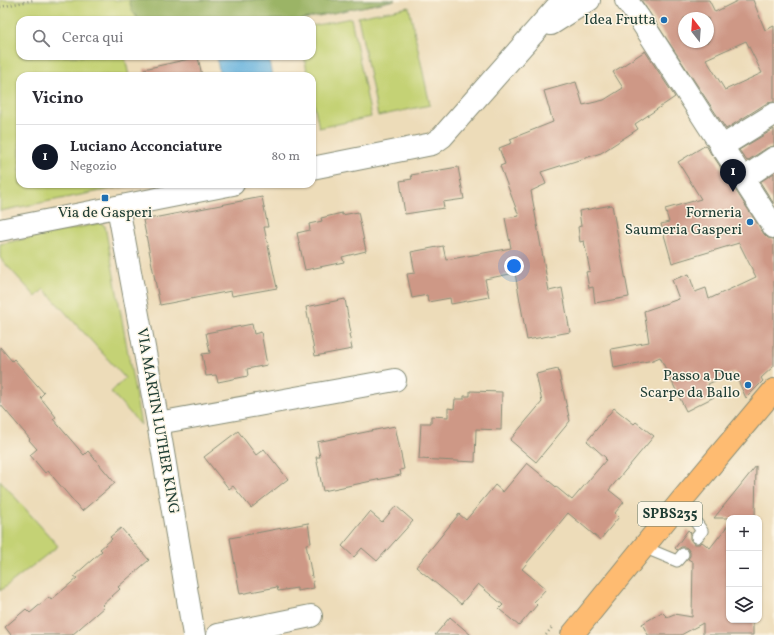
<!DOCTYPE html>
<html lang="it">
<head>
<meta charset="utf-8">
<style>
	:root { --surface:#fff; --page:#f2f2f3; --text:#2b2b33; --muted:#7c7c81; --line:#e1e1e2; --accent:#111827 }
	body { margin:0; font-family:Vollkorn,serif; background:var(--page); color:var(--text) }
	.controls { position:absolute; right:12px; bottom:12px; display:grid; overflow:hidden; border-radius:8px; box-shadow:0 1px 3px #0004 }
	.controls button { width:36px; height:36px; display:grid; place-items:center; padding:0; border:0; border-bottom:1px solid var(--line); background:var(--surface); color:var(--text); font:20px sans-serif }
	.compass { position:absolute; left:678px; top:12px; width:36px; height:36px; border-radius:50%; background:var(--surface); box-shadow:0 1px 3px #0004; rotate:343deg }
	.you { position:absolute; left:514px; top:266px; width:14px; height:14px; margin:-10px; border:3px solid #fff; border-radius:50%; background:#1a73e8; box-shadow:0 0 0 6px #1a73e833 }
	.badge { display:grid; place-items:center; width:26px; height:26px; border-radius:50%; background:var(--accent); color:#fff; font-size:13px; font-weight:700 }
	.pin { position:absolute; translate:-50% -33px; filter:drop-shadow(0 1px 2px #0008) }
	.pin::after { content:''; position:absolute; top:21px; width:14px; height:12px; background:inherit; clip-path:polygon(0 0,100% 0,50% 100%) }
	.list { margin:0; padding:0; list-style:none }
	h2 { display:flex; justify-content:space-between; align-items:center; height:52px; margin:0; padding:0 16px; font-size:17px }
	h2 small { font-size:13px; font-weight:400; color:var(--muted) }
	.list li { display:grid; grid-template-columns:26px 1fr auto; gap:12px; align-items:center; box-sizing:border-box; height:64px; padding:0 16px; border-top:1px solid var(--line) }
	.list b { display:block; font-size:15px; white-space:nowrap }
	.list p { margin:0; font-size:13px; white-space:nowrap; color:var(--muted) }
	.list em { font-size:13px; font-style:normal; color:var(--muted) }
	.icon { flex:none; width:22px; height:22px; fill:none; stroke:currentColor; stroke-width:2; stroke-linecap:round; stroke-linejoin:round }
	.map { position:relative; flex:none; width:774px; height:635px; overflow:hidden }
	.search { position:absolute; background:var(--surface); box-shadow:0 1px 3px #0004; left:16px; top:16px; width:300px; height:44px; display:flex; align-items:center; gap:10px; box-sizing:border-box; padding:0 14px; border-radius:12px; color:var(--muted); font-size:15px }
	.panel { position:absolute; background:var(--surface); box-shadow:0 1px 3px #0004; left:16px; top:72px; width:300px; height:116px; border-radius:12px }
	.map>svg:first-child { display:block }
</style>
</head>
<body>
<div class="map">
<svg width="774" height="635" viewBox="0 0 774 635">
	<rect width="100%" height="100%" fill="#fcf5e5"/>
	<filter id="ink" filterUnits="userSpaceOnUse"><feTurbulence type="fractalNoise" baseFrequency=".025" numOctaves="2"/><feDisplacementMap in="SourceGraphic" scale="8" xChannelSelector="R" yChannelSelector="G"/><feConvolveMatrix kernelMatrix="1 2 1 2 8 2 1 2 1" color-interpolation-filters="sRGB"/></filter>
	<filter id="wash" filterUnits="userSpaceOnUse"><feTurbulence type="fractalNoise" baseFrequency=".012" numOctaves="4" result="noise"/><feDisplacementMap in="SourceGraphic" scale="16" xChannelSelector="R" yChannelSelector="G"/><feGaussianBlur stdDeviation="0.9" result="paint"/><feColorMatrix in="noise" values="0 0 0 0 0 0 0 0 0 0 0 0 0 0 0 0 0 1.4 0 .05"/><feComposite in="paint" operator="in"/></filter>
	<g filter="url(#wash)">
		<rect width="100%" height="100%" fill="#eddcb9"/>
		<g fill="#c4d274" stroke="#728854">
			<path d="M0,0h395l-96,20h-279v36h108l-3,1 4,19h-109v108h116l-136,27z"/>
			<path d="M409,7l21,98 -52,11 -20,-99z"/>
			<path d="M351,18l20,99 -52,11 -7,-34v-18h-4l-4,-20h8v-30z"/>
			<path d="M100,223l5,3 36,199 -30,-33 14,-14 -81,-89 -8,8 -36,-39v-14z"/>
			<path d="M0,480l58,66 -58,45z"/>
		</g>
		<path fill="#9bb466" stroke="#5d784d" d="M129,0h266l-96,20h-160l-7,-9z"/>
		<path fill="#64b1de" stroke="#427789" d="M235,56h33l4,20h-52l-3,-16z"/>
		<g id="blocks">
			<g fill="#ce9886" fill-rule="evenodd">
				<path d="M641,0h68l6,12 24,-12h14l12,30 9,-4v76l-7,1 -41,26zM684,18h24v24h-24zM746,41l16,32 -37,17 -19,-31z"/>
				<path d="M645,51l30,46 -40,27 3,5 -37,24 -60,19 5,12 -15,7 18,100 13,-3 8,44 -43,8 -12,-67 -30,6 4,18 -38,7 -1,-6 -22,4 -1,-7 -15,3 -5,-24 8,-1 -4,-21 32,-6 3,14 65,-12 -6,-30 14,-2 -19,-50 5,-2 -6,-16 13,-5 -2,-4 43,-17 -9,-31 32,-9 7,23 21,-5 19,-12 -10,-16z"/>
				<path d="M198,57l4,19h-57l-1,-7z"/>
				<path d="M774,129v17l-7,2 -20,13 -8,-11z"/>
				<path d="M706,145l5,9 3,3 50,77 4,4 6,1v127l-13,12 2,3 -17,17 -12,-26 -26,12 6,13 -28,14 -26,-54 -7,3 -39,8 -3,-19 38,-7 -5,-31 35,-12 -7,-19 17,-6 6,18 11,-4 3,11 47,-22 -17,-34 -67,20 -11,-39 8,-2 -4,-13 36,-10 -23,-37z"/>
				<path d="M458,167l6,32 -21,3 1,6 -39,6 -5,-33 12,-2 -1,-4z"/>
				<path d="M774,173v31l-14,-22z"/>
				<path d="M262,197l6,30h-4l13,61 -45,8 -1,-5 -71,14 -17,-85z"/>
				<path d="M612,205l17,92 -34,6 -2,-16 -4,1 -3,-16 4,-1 -6,-30 -4,1 -2,-15 3,-1 -2,-15z"/>
				<path d="M358,212l8,39 -24,6 2,5 -39,8 -8,-37 13,-3 -1,-6 13,-3 -1,-3 21,-5v2z"/>
				<path d="M345,299l6,35h-2l3,15 -37,7 -9,-49z"/>
				<path d="M252,324l2,10 7,-2 6,33 -20,4 1,7 -30,6 -2,-7 -10,1 -4,-22 8,-1 -4,-20z"/>
				<path d="M0,347l12,14 2,-2 30,34 -4,4 16,20 -3,2 31,36 4,-4 27,32 -33,28 -34,-40 -3,2 -15,-18 7,-6 -8,-9 1,-1 -30,-35z"/>
				<path d="M558,369l12,52 -34,41 -26,-22 32,-38 -6,-28z"/>
				<path d="M470,391l32,1 -1,38 -25,-1 -1,33 -56,-3 2,-36h10v-7l17,1v-9l6,1 1,-10h9v-3h6z"/>
				<path d="M614,408l20,16 2,-2 18,14 -45,54 15,12 -9,11 4,4 -19,23 -32,-27 -46,56 24,20 -12,13 3,3 -18,21 -20,-17 4,-4 -25,-21 -17,20 -45,-37 43,-53 7,6 29,-35 8,7 24,-29 45,37 34,-40 -1,-1 1,-1 -19,-17z"/>
				<path d="M395,426l9,43 -4,1 1,5 -78,16 -7,-34h4l-3,-15z"/>
				<path d="M238,431l18,24 8,-6 24,30 -37,29 -18,-22 -4,3 -25,-32z"/>
				<path d="M756,466l-1,52h-41z"/>
				<path d="M396,506l17,15 -36,40 -15,-13 -8,9 -12,-11 28,-34 12,10z"/>
				<path d="M308,523l3,20 -5,1 8,44 -17,3v-3l-19,3 -1,-4 -37,7 -10,-56z"/>
				<path d="M729,524v96h24v15h-50v-12l-22,12h-33l-6,-11 20,-12 5,5 7,-3 18,3 1,-55 -5,-3 2,-3v-4l-3,-4 -2,-1h-4l-4,3 -2,-2 13,-18 3,3 -1,2v4l3,4 2,1h4l3,-2 8,6z"/>
				<path d="M121,528l28,32 -31,27 2,2 -18,16 2,2 -32,28h-61l-6,-8 21,-18 4,4 19,-16 2,3 26,-22 -3,-2 28,-25 -2,-2 12,-10 -2,-2z"/>
				<path d="M450,617l21,18h-36z"/>
			</g>
		</g>
	</g>
	<g filter="url(#ink)">
		<use href="#blocks" fill-opacity="0" stroke="#868c76" stroke-width="1"/>
		<g fill="none" stroke-linecap="round" stroke-linejoin="round">
			<defs>
				<g id="lane">
					<path d="M681,501l21,30 -5,6"/>
					<path d="M643,547l34,14 6,-7"/>
				</g>
				<g id="street">
					<path d="M626,0l13,18 135,209"/>
					<path d="M551,24l38,-24"/>
					<path d="M721,147l53,-33"/>
					<path d="M312,168l120,-24 10,-7 121,-137"/>
					<path d="M743,179l31,-21"/>
					<path d="M118,207l40,216 36,212"/>
					<path d="M0,230l233,-46"/>
					<path d="M158,423l237,-43"/>
					<path d="M218,635l93,-19"/>
				</g>
				<path id="primary" d="M572,635l109,-134 93,-111"/>
			</defs>
			<use href="#lane" stroke="#868c76" stroke-width="13"/>
			<use href="#street" stroke="#868c76" stroke-width="24"/>
			<use href="#primary" stroke="#868c76" stroke-width="24"/>
			<g stroke="#868c76" stroke-width="2.5" stroke-dasharray="1 3" stroke-linecap="butt">
				<path d="M0,7l34,-7"/>
				<path d="M546,635l7,-9"/>
			</g>
			<use href="#lane" stroke="#fff" stroke-width="11"/>
			<use href="#street" stroke="#fff" stroke-width="22"/>
			<use href="#primary" stroke="#febb71" stroke-width="22"/>
		</g>
	</g>
	<g fill="#1f6fb2" stroke="#fcf5e5" stroke-width="1.5">
		<circle cx="664" cy="20" r="4"/>
		<rect x="101" y="194" width="8" height="8" rx="2"/>
		<circle cx="750" cy="222" r="4"/>
		<circle cx="748" cy="385" r="4"/>
	</g>
	<g text-anchor="middle" dominant-baseline="central" stroke-width="3" stroke-linejoin="round" paint-order="stroke">
		<rect fill="#fcf5e5" stroke="#617469" stroke-width="1" x="638" y="502" width="64" height="24" rx="3"/>
		<g font-size="14" font-weight="bold" fill="#1f3d34">
			<text x="670" y="514">SPBS235</text>
		</g>
		<g font-size="15" fill="#1f3d34" stroke="#fcf5e5" text-anchor="end">
			<text x="656" y="20">Idea Frutta</text>
			<text x="105" y="213" text-anchor="middle">Via de Gasperi</text>
			<text x="742" y="213">Forneria<tspan x="742" dy="17">Saumeria Gasperi</tspan></text>
			<text x="740" y="376">Passo a Due<tspan x="740" dy="17">Scarpe da Ballo</tspan></text>
		</g>
		<g font-size="15" fill="#1f3d34" stroke="#fcf5e5">
			<text transform="translate(157 421) rotate(80)">VIA MARTIN LUTHER KING</text>
		</g>
	</g>
</svg>
<div class="controls">
<button>+</button>
<button>−</button>
<button><svg class="icon" aria-label="layers" viewBox="0 0 24 24"><path d="M12 4l9 5-9 5-9-5zM3 14l9 5 9-5"/></svg></button>
</div>
<svg class="compass" viewBox="-18 -18 36 36"><path d="M0-13l5 13h-10z" fill="#e53935"/><path d="M0 13l5-13h-10z" fill="#7c7c81"/></svg>
<div class="you"></div>
<div class="pin badge" style="left:733px;top:192px">1</div>
<div class="search"><svg class="icon" aria-label="search" viewBox="0 0 24 24"><circle cx="10" cy="10" r="6"/><path d="M15 15l6 6"/></svg>Cerca qui</div>
<section class="panel">
<h2>Vicino<small></small></h2>
<ul class="list">
<li><span class="badge">1</span><div><b>Luciano Acconciature</b><p>Negozio</p></div><em>80 m</em></li>
</ul>
</section>
</div>
</body>
</html>
